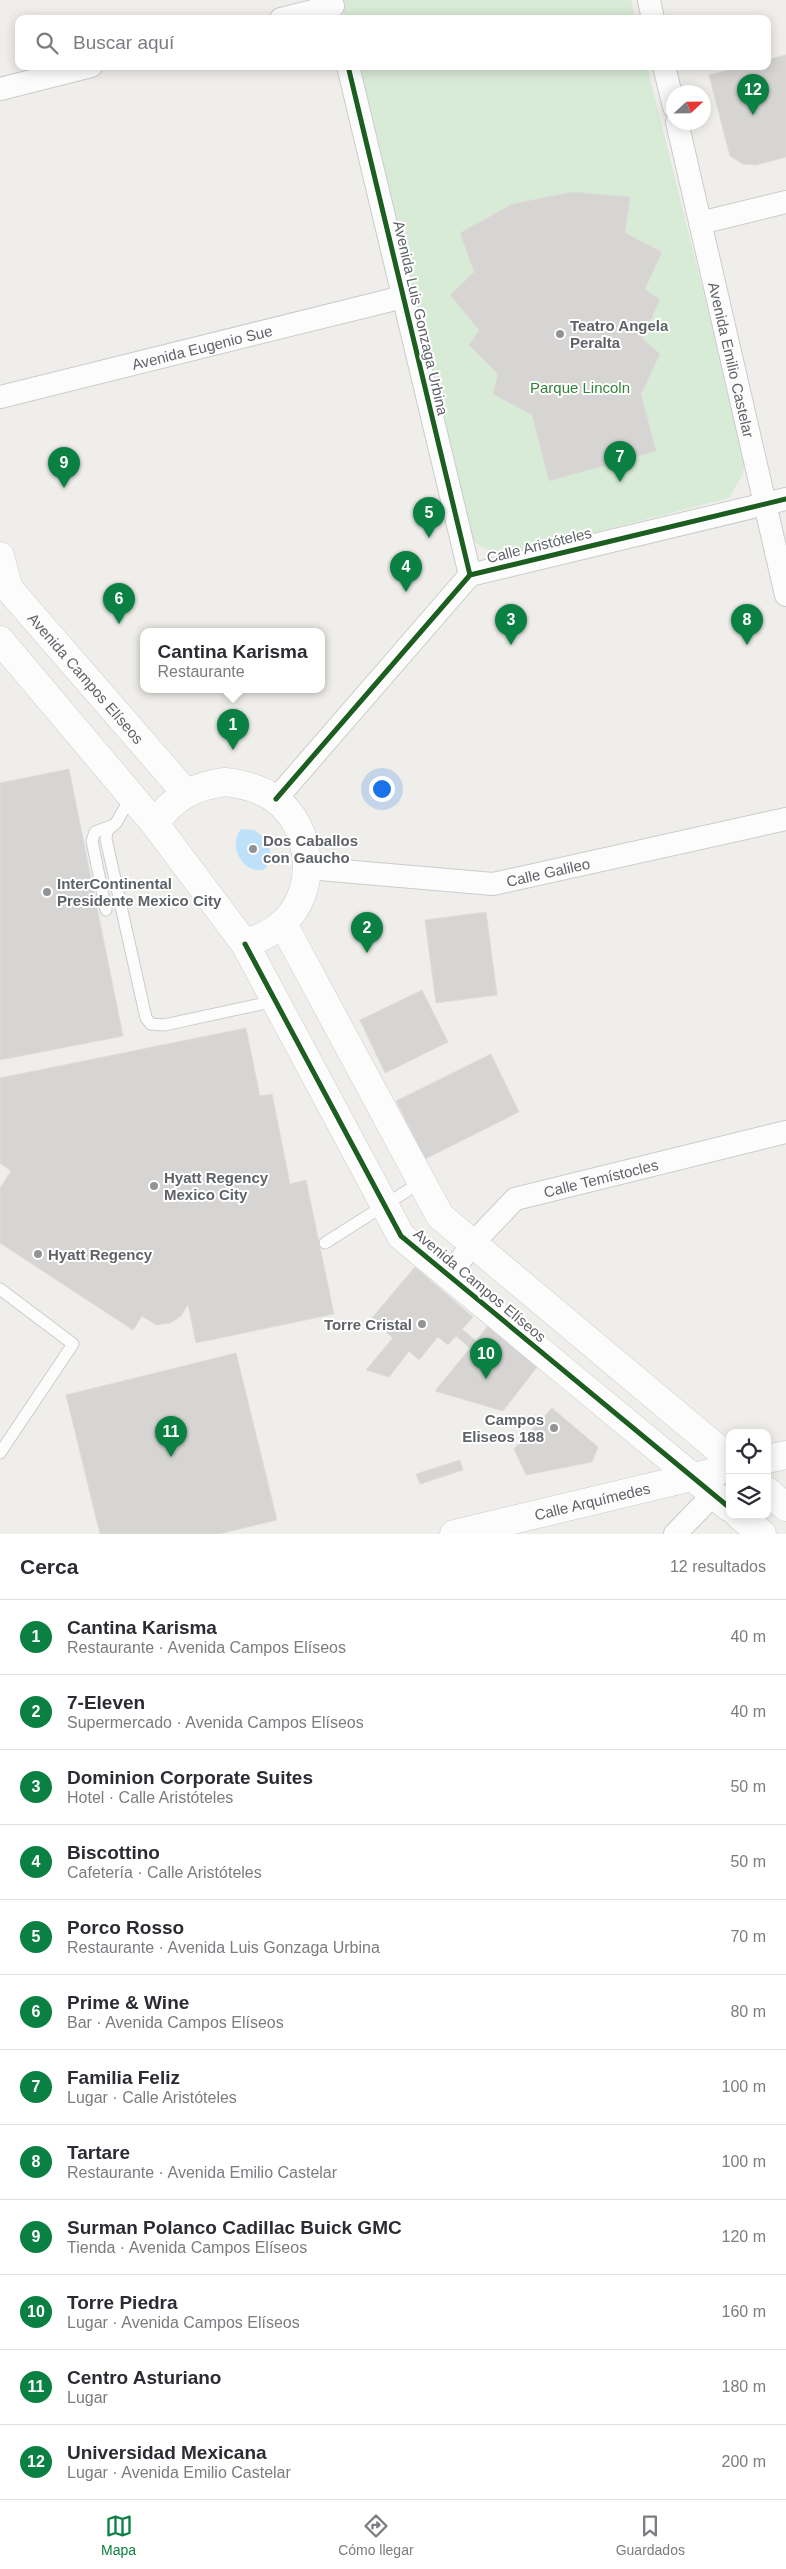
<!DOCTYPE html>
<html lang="es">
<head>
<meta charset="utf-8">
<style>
	:root { --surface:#fff; --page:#f2f2f3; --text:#2b2b33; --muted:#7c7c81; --line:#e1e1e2; --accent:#0b8043 }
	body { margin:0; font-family:Arial,sans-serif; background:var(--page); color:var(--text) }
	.controls { position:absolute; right:15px; bottom:15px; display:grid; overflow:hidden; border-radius:10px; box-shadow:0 2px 12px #0003 }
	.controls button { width:45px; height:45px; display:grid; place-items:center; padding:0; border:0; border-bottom:1px solid var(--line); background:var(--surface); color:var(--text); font:25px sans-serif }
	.compass { position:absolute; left:666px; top:85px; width:45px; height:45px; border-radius:50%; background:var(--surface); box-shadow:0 2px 12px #0003; rotate:68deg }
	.you { position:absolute; left:381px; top:788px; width:18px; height:18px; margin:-12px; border:4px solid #fff; border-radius:50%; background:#1a73e8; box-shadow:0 0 0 8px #1a73e833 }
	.badge { display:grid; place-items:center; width:32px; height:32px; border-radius:50%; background:var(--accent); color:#fff; font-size:16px; font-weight:700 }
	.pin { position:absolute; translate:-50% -41px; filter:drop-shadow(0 1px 2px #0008) }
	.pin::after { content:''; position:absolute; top:26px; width:18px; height:15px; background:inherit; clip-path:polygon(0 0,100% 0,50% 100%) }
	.popup { position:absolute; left:140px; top:628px; width:185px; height:65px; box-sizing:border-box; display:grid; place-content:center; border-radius:10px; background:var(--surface); filter:drop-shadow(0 1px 4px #0005); font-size:16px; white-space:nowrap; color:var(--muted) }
	.popup b { font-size:19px; color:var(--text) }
	.popup::after { content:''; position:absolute; left:50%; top:100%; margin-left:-10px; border:10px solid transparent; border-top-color:var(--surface) }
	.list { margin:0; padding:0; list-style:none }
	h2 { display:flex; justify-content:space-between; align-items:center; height:65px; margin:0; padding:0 20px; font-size:21px }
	h2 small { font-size:16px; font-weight:400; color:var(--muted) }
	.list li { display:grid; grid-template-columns:32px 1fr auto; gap:15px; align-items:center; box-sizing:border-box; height:75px; padding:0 20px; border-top:1px solid var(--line) }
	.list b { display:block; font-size:19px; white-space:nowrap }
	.list p { margin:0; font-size:16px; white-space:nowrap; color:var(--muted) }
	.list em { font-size:16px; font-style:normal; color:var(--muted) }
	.icon { flex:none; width:28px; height:28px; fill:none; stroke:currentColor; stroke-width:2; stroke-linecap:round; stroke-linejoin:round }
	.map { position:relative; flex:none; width:786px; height:1534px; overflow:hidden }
	.search { position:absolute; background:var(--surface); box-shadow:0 2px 12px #0003; left:15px; right:15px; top:15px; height:55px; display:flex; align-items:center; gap:12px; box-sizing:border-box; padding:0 18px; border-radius:10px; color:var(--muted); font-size:19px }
	.sheet { height:965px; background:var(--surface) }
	nav { display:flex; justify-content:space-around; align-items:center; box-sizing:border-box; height:70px; border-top:1px solid var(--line); background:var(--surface); font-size:14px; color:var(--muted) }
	nav a { display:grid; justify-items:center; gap:2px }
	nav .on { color:var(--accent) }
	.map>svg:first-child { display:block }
</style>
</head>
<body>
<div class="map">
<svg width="786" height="1534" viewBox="0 0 786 1534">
	<rect width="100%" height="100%" fill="#efeeea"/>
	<g fill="#d8ebd6">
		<path d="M340,0h291l5,19h-291z"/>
		<path d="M356,66h291l98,393 -2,15 -14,24 -225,58 -24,-10 -9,-8z"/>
	</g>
	<path fill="#bfe0f9" d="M241,829l13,1c14,8 24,28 9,40 -22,3 -35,-25 -22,-41z"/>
	<g fill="#d6d5d3" stroke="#deddd9">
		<path d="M786,55v94l-37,9 -8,-29 -9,-4 -4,-6 -1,-6 6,-11 -5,-20 24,-7 -3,-9h18v-6z"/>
		<path d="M786,55v102l-30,8 -13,-1 -13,-8 -21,-81 36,-9h22v-6z"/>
		<path d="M572,192l58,5 -5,36 37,19 -17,37 15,11 -18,38 18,16 -19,40 15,57 -107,30 -17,-66 -39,-21 5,-20 -29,-29 10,-15 -29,-35 24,-23 -14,-39 52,-29z"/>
		<path d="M69,769l54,267 -123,24v-277z"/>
		<path d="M486,912l11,83 -61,8 -11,-83z"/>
		<path d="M422,990l26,52 -63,31 -25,-53z"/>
		<path d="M246,1028l14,68 12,-2 18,90 16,-4 28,134 -138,29 -8,-39 -7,12 -11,7 -14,2 -14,-9 -9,14 -133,-87v-55l11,-17 -11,-8v-85z"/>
		<path d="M491,1054l28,58 -94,47 -29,-58z"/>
		<path d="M415,1267l58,50 -25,28 -10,-8 -19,23 -10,-9 -20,26 -23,-7 27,-32 -22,-19z"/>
		<path d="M488,1326l49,41 -34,44 -68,-20z"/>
		<path d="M462,1329l14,12 -6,7 -14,-12z"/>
		<path d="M236,1353l41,167 -58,14h-119l-34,-139z"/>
		<path d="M552,1408l46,39 -6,15 -66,13 -12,-26z"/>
		<path d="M460,1460l3,10 -43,14 -4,-10z"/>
	</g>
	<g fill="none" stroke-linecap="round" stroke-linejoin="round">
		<defs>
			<g id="service">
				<path d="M131,797l-15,26 -9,8 -1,8 40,179 5,6 13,1 111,-24"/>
				<path d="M106,910l-14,-69 3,-9 16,-6"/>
				<path d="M325,1243l96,-61"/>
				<path d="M0,1289l73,55 -73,109"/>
			</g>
			<g id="minor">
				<path d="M649,0l4,19"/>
				<path d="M281,19l52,-13"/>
				<path d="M348,66l122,509"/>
				<path d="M664,66l10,41"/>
				<path d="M0,89l91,-23"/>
				<path id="s1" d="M677,122l109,473"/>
				<path d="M700,223l86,-21"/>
				<path id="s2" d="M0,397l403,-100"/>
				<path d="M276,799l194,-224 316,-76"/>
				<path id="s3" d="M308,868l185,16 293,-65"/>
				<path id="s4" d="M449,1276l24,-33 42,-44 271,-67"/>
				<path d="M675,1534l39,-40"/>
			</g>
			<g id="tertiary">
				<path id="s5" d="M0,556l9,33 177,204"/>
				<path d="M0,640l155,184"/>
				<path d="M225,782c18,2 35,6 50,17 38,28 44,92 7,125 -10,9 -24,15 -37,20l-90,-120c17,-26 39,-38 70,-42z"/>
				<path d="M283,924l157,292 290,243"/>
				<path d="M245,944l156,292 329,272"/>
				<path d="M767,1491l19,16"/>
				<path d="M739,1515l23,19"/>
			</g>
			<g id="secondary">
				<path d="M767,1459l19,-4"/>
				<path id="s6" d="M454,1534l276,-66"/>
			</g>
		</defs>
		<use href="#service" stroke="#cbcccc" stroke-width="13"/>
		<use href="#minor" stroke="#cbcccc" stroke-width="24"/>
		<use href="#tertiary" stroke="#cbcccc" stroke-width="29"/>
		<use href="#secondary" stroke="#cacacb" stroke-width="29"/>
		<use href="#service" stroke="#fdfcfc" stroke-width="11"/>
		<use href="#minor" stroke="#fdfcfc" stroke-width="22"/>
		<use href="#tertiary" stroke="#fdfcfc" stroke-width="28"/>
		<use href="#secondary" stroke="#fdfcfc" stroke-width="28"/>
		<defs>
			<g id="cycleway">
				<path d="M348,66l122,509"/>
				<path d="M276,799l194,-224 316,-76"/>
				<path d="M245,944l156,292 329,272"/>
			</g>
		</defs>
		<use href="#cycleway" stroke="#fff" stroke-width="8"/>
		<use href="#cycleway" stroke="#1b5e20" stroke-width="5"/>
	</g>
	<g fill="#919496" stroke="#fff" stroke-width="2">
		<circle cx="560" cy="334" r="5"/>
		<circle cx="253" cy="849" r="5"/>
		<circle cx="47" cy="892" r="5"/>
		<circle cx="154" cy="1186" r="5"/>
		<circle cx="38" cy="1254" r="5"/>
		<circle cx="422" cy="1324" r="5"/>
		<circle cx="554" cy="1428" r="5"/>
	</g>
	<g text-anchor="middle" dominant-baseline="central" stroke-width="4" stroke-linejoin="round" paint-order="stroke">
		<g font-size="15" fill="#5f6368" stroke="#fff">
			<text transform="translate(421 318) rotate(77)">Avenida Luis Gonzaga Urbina</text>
			<text stroke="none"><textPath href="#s2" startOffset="208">Avenida Eugenio Sue</textPath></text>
			<text stroke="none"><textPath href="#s1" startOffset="244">Avenida Emilio Castelar</textPath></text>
			<text transform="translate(539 545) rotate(-14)">Calle Aristóteles</text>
			<text stroke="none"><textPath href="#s5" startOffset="152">Avenida Campos Elíseos</textPath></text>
			<text stroke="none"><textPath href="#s3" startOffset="242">Calle Galileo</textPath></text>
			<text stroke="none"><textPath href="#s4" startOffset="190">Calle Temístocles</textPath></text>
			<text transform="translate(480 1285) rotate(40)">Avenida Campos Elíseos</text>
			<text stroke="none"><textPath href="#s6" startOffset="142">Calle Arquímedes</textPath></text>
		</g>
		<g font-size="15" font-weight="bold" fill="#5f6368" stroke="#fff" text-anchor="start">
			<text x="570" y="325">Teatro Angela<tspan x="570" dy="17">Peralta</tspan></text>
			<text x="263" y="840">Dos Caballos<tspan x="263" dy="17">con Gaucho</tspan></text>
			<text x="57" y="883">InterContinental<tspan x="57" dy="17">Presidente Mexico City</tspan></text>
			<text x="164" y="1177">Hyatt Regency<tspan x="164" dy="17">Mexico City</tspan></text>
			<text x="48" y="1254">Hyatt Regency</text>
			<text x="412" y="1324" text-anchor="end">Torre Cristal</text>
			<text x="544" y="1419" text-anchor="end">Campos<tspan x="544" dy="17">Eliseos 188</tspan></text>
		</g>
		<g font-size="15" fill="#348238" stroke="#fff">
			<text x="580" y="387">Parque Lincoln</text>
		</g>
	</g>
</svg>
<div class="controls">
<button><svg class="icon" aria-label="locate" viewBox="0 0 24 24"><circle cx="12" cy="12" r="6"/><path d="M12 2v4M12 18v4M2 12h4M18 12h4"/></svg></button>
<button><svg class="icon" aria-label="layers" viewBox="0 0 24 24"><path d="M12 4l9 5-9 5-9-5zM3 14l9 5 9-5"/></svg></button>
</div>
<svg class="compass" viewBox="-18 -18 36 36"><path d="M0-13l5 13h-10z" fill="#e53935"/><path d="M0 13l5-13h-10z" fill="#7c7c81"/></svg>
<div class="you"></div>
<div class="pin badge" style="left:233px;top:750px">1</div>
<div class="popup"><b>Cantina Karisma</b>Restaurante</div>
<div class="pin badge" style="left:367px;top:953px">2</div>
<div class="pin badge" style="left:511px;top:645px">3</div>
<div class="pin badge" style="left:406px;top:592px">4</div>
<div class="pin badge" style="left:429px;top:538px">5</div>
<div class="pin badge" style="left:119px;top:624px">6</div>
<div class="pin badge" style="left:620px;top:482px">7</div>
<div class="pin badge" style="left:747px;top:645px">8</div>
<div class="pin badge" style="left:64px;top:488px">9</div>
<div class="pin badge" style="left:486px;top:1379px">10</div>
<div class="pin badge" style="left:171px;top:1457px">11</div>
<div class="pin badge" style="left:753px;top:115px">12</div>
<div class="search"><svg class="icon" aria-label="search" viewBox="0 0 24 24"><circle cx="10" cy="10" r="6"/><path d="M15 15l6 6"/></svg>Buscar aquí</div>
</div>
<section class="sheet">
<h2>Cerca<small>12 resultados</small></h2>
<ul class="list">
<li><span class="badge">1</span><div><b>Cantina Karisma</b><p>Restaurante · Avenida Campos Elíseos</p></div><em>40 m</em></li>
<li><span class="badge">2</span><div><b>7-Eleven</b><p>Supermercado · Avenida Campos Elíseos</p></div><em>40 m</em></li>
<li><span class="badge">3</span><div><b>Dominion Corporate Suites</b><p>Hotel · Calle Aristóteles</p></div><em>50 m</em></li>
<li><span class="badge">4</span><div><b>Biscottino</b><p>Cafetería · Calle Aristóteles</p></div><em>50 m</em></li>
<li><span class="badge">5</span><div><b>Porco Rosso</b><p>Restaurante · Avenida Luis Gonzaga Urbina</p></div><em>70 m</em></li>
<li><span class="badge">6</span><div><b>Prime &amp; Wine</b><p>Bar · Avenida Campos Elíseos</p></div><em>80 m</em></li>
<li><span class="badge">7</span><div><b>Familia Feliz</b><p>Lugar · Calle Aristóteles</p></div><em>100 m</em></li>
<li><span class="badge">8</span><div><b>Tartare</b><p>Restaurante · Avenida Emilio Castelar</p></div><em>100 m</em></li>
<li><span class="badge">9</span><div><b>Surman Polanco Cadillac Buick GMC</b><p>Tienda · Avenida Campos Elíseos</p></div><em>120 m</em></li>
<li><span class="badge">10</span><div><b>Torre Piedra</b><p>Lugar · Avenida Campos Elíseos</p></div><em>160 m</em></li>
<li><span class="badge">11</span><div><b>Centro Asturiano</b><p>Lugar</p></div><em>180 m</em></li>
<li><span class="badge">12</span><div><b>Universidad Mexicana</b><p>Lugar · Avenida Emilio Castelar</p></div><em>200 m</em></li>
</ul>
</section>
<nav>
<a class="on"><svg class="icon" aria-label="map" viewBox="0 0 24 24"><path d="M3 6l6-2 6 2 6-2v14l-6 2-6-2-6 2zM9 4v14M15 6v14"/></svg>Mapa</a>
<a><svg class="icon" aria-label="directions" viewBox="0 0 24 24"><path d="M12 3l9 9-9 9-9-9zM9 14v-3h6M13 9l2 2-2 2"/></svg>Cómo llegar</a>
<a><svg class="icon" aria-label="saved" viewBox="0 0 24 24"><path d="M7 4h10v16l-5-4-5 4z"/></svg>Guardados</a>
</nav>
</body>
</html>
